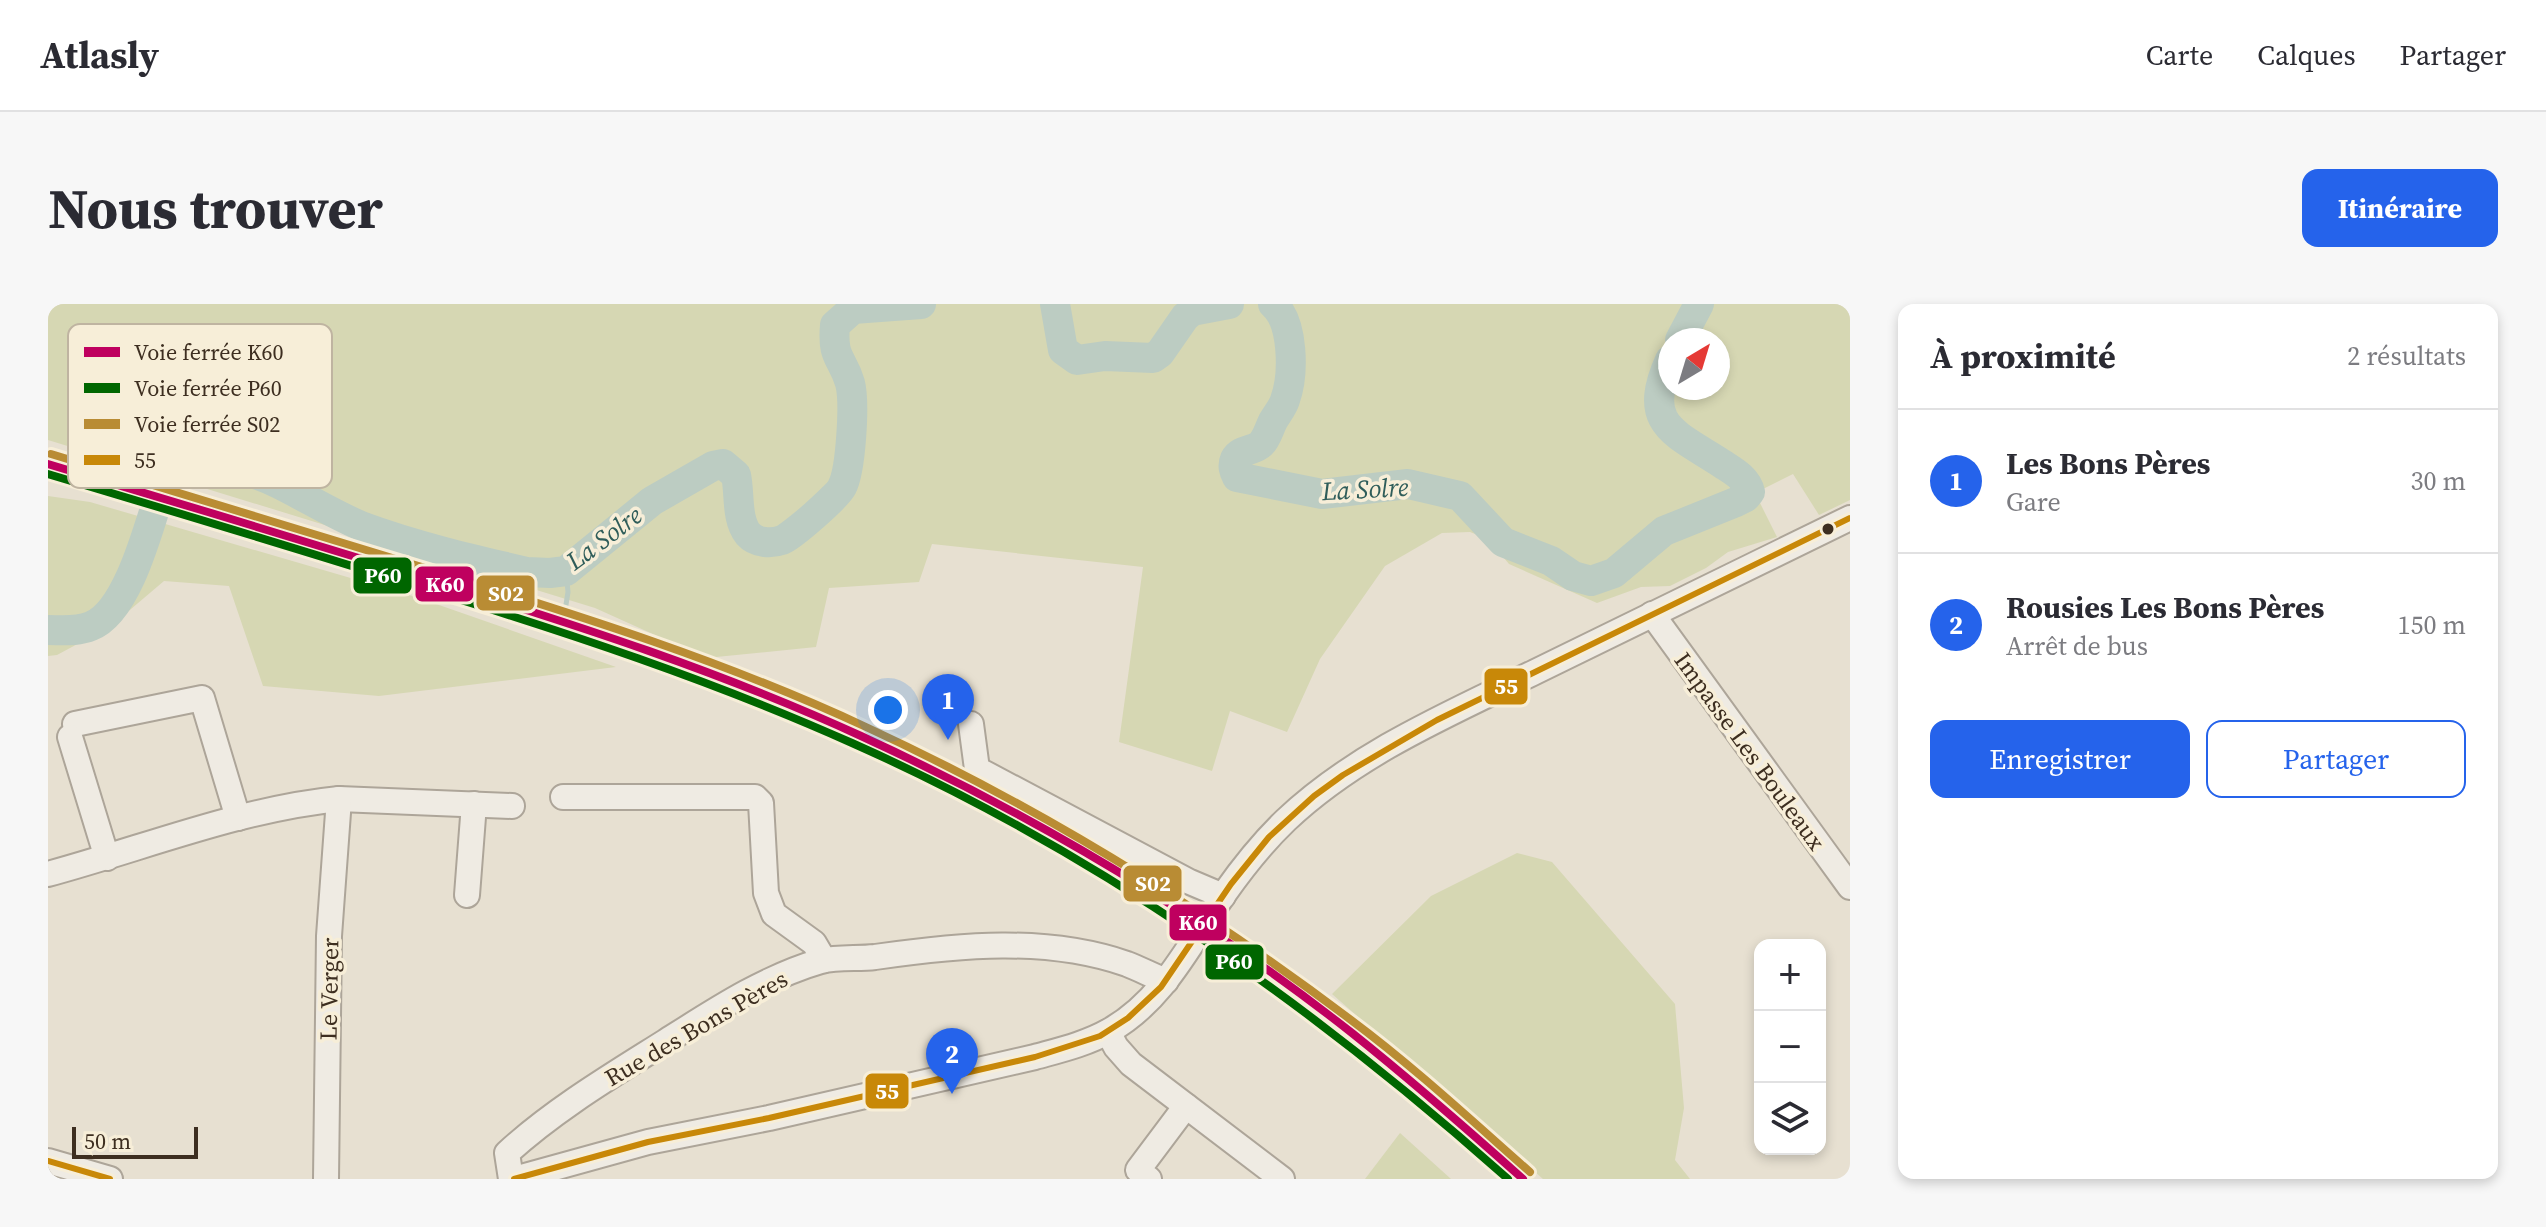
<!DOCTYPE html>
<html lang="fr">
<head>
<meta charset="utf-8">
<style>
	:root { --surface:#fff; --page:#f7f7f7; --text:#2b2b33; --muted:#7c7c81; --line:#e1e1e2; --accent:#2563eb }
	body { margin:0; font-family:"Source Serif 4",serif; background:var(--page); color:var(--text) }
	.controls { position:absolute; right:24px; bottom:24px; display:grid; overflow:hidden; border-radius:16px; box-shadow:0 4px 12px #0003 }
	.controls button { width:72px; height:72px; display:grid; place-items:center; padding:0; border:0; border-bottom:2px solid var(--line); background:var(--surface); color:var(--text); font:40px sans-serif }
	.compass { position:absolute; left:1610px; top:24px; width:72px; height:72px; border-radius:50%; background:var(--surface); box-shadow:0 4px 12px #0003; rotate:38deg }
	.scale { position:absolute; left:24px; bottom:20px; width:126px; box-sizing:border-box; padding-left:8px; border:4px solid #3d2e20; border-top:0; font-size:22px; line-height:28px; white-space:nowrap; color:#3d2e20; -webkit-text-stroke:6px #f7eed8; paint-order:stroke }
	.you { position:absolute; left:840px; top:406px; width:28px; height:28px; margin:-20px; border:6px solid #fff; border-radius:50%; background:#1a73e8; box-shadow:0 0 0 12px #1a73e833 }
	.badge { display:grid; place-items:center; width:52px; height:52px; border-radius:50%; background:var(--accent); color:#fff; font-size:26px; font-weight:700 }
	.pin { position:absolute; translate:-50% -66px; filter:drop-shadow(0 2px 4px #0008) }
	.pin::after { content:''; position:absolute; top:42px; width:28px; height:24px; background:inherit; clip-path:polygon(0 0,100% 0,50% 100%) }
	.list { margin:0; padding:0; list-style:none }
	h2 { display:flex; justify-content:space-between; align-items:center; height:104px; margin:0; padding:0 32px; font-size:34px }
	h2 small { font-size:26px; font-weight:400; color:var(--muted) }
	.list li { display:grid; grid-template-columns:52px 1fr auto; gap:24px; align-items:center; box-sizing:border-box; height:144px; padding:0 32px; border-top:2px solid var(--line) }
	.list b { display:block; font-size:30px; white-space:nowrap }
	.list p { margin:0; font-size:26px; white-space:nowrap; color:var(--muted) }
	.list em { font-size:26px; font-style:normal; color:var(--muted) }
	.actions { display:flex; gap:16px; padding:24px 32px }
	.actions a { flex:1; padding:18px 0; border:2px solid var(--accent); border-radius:16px; text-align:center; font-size:28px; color:var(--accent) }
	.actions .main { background:var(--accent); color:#fff }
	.icon { flex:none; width:44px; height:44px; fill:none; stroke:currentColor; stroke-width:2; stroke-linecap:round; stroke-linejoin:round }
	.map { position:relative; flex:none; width:1802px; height:875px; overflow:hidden; border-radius:16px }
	header { display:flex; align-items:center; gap:48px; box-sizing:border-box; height:112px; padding:0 40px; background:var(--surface); border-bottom:2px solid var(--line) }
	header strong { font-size:38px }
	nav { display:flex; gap:44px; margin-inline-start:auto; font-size:28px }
	.intro { display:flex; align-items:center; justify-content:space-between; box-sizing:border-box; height:192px; padding:0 48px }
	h1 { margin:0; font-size:56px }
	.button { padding:20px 36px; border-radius:16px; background:var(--accent); color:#fff; font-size:28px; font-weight:700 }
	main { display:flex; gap:48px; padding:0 48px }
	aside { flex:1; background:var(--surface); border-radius:16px; box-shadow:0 4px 12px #0003 }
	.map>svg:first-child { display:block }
</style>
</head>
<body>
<header>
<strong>Atlasly</strong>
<nav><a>Carte</a><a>Calques</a><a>Partager</a></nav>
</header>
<div class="intro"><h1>Nous trouver</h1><a class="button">Itinéraire</a></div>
<main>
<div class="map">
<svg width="1802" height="875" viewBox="0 0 1802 875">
	<rect width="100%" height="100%" fill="#e7e0d1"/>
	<g fill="#d6d7b3" fill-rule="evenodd">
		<path d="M0,0h1802v196l-31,15 -26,-41 -38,19 22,44 -49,15 -22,16 -36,18 -29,1 -44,16 -88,-39 -21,-25 -18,-7 -28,1 -57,33 -65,93 -33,73 -57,-21 -18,60 -93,-29 24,-175 -211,-23 -13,38 -90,6 -13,59 -110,11 -111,-50 -547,-168zM1622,36h48v48h-48z"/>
		<path d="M0,192l42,6 329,96 197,69 -237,29 -116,-10 -34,-100 -65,-5 -53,45 -54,29 -9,1z"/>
		<path d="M1469,549l35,9 123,142 9,104 -9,52 15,19h-147l-211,-185 99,-98z"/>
		<path d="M1352,829l51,46h-86z"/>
	</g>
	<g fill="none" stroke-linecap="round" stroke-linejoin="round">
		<path stroke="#bcccc2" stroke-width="5" d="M517,307l3,-19 -2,-21"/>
		<g stroke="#bcccc2" stroke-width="30">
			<path d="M1007,0l8,46 14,10 28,-4 48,2 7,-5 25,-36 7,-6 37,-7"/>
			<path d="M1225,0c21,18 21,71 12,96 -2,7 -8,14 -12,21 -4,8 -6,17 -12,23 -7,7 -21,5 -26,15 -3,7 -1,12 2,18l85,17 86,-10 52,12 43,46 48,19 22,15 18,5 23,-8 50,-42 72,-29 10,-5 4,-5c-3,-13 -15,-20 -26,-27 -48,-32 -84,-39 -54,-105"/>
			<path d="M1632,36l19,-36"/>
			<path d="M0,326c14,0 29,2 43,-4 39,-15 60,-109 73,-146 6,-11 12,-22 27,-21 26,3 65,13 88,25 28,14 54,30 82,42 54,20 110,33 166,46l23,1 16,-2 86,-70 61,-35 10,-2 13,11c4,18 0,44 12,59 8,9 23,10 34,6 9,-3 56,-44 60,-53 9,-17 13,-85 8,-104 -8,-27 -18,-23 -15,-58l18,-16 68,-5"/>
		</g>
		<defs>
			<g id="minor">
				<path d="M1604,310l198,273"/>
				<path d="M27,420l127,-26 36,120"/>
				<path d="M923,420l6,45 213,113 33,14"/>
				<path d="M22,433l37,121"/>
				<path d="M515,493h192l6,6 5,90 8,21 40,29 10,17"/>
				<path d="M291,495l173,7"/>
				<path d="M0,570c96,-26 192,-65 291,-75l-10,137 -3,243"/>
				<path d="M419,591l7,-91"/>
				<path d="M1060,728l8,15 15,17 151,115"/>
				<path d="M0,857l62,18"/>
				<path d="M463,875l-4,-26c47,-43 104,-77 158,-111 49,-31 100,-65 156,-81 17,-4 37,-2 54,-4 84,-12 171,-21 252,7 13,5 26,12 39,17"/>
				<path d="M466,875l134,-37 121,-24 266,-61c25,-7 51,-13 74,-26 55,-31 81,-88 115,-137 19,-27 39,-52 62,-74 71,-67 163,-106 249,-148 105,-51 210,-102 315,-154"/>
				<path d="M1101,875l-11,-9 48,-64"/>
			</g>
		</defs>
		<use href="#minor" stroke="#ada599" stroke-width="28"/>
		<use href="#minor" stroke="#efebe3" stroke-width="24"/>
		<defs>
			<g id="bus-1">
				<path d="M0,857l62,18"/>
				<path d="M466,875l134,-37 121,-24 266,-61 65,-21 28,-18 33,-31 70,-103 38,-47 45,-41 29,-21 94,-55 413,-202"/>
			</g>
		</defs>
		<use href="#bus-1" stroke="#f7eed8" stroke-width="12"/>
		<use href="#bus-1" stroke="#c88808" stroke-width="6"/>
		<defs>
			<path id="rail-1" d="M0,160c128,38 255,77 383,116 146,45 291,92 430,156 174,80 341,179 491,297 59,47 115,96 171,146"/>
			<path id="rail-2" d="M0,170c124,37 247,74 371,113 147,45 292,93 433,156 243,108 458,260 656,436"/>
			<path id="rail-3" d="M3,150c128,38 256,77 384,117 146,45 292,91 431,156 173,80 334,179 485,293 63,47 120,100 179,152"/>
		</defs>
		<use href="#rail-1" stroke="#f7eed8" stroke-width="14"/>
		<use href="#rail-2" stroke="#f7eed8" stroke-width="14"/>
		<use href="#rail-3" stroke="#f7eed8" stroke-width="14"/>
		<use href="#rail-1" stroke="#bf005f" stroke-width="8"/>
		<use href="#rail-2" stroke="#060" stroke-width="8"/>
		<use href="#rail-3" stroke="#b98c34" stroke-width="8"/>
	</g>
	<circle fill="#3d2e20" stroke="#f7eed8" stroke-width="3" cx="1780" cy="225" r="7"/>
	<g text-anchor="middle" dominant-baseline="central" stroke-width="7" stroke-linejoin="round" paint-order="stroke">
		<g font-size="24" fill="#3d2e20" stroke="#f7eed8">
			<text transform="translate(1702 447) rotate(54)">Impasse Les Bouleaux</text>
			<text transform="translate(281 685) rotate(-89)">Le Verger</text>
			<text transform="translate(648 724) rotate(-30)">Rue des Bons Pères</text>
		</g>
		<g font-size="26" font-style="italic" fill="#2f5d5a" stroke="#f7eed8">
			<text transform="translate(1317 185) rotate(-3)">La Solre</text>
			<text transform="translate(556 234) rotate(-37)">La Solre</text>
		</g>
	</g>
	<rect x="20" y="20" width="264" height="164" rx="12" fill="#f7eed8" stroke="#bfb4a1" stroke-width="2"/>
	<rect x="36" y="43" width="36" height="10" fill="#bf005f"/>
	<rect x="36" y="79" width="36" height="10" fill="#060"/>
	<rect x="36" y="115" width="36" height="10" fill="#b98c34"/>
	<rect x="36" y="151" width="36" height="10" fill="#c88808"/>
	<g font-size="22" fill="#3d2e20">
		<text x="86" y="56">Voie ferrée K60</text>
		<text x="86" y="92">Voie ferrée P60</text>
		<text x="86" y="128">Voie ferrée S02</text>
		<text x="86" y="164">55</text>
	</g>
	<g stroke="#f7eed8" stroke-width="3">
		<rect x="304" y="252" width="61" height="39" rx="8" fill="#060"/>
		<rect x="366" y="261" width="61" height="38" rx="8" fill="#bf005f"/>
		<rect x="427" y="270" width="61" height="38" rx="8" fill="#b98c34"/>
		<rect x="1435" y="363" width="46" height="39" rx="8" fill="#c88808"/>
		<rect x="1074" y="560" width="61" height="39" rx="8" fill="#b98c34"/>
		<rect x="1120" y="599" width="60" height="39" rx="8" fill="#bf005f"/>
		<rect x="1156" y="639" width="61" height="38" rx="8" fill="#060"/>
		<rect x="816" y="768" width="46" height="38" rx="8" fill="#c88808"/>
	</g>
	<g font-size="22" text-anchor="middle" font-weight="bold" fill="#fff">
		<text x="335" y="279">P60</text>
		<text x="397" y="288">K60</text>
		<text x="458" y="297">S02</text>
		<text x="1458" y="390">55</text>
		<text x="1105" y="587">S02</text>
		<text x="1150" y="626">K60</text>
		<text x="1186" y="665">P60</text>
		<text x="839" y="795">55</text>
	</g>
</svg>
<div class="controls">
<button>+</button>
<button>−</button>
<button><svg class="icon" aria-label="layers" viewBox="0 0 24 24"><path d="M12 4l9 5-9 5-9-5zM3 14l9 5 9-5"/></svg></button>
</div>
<svg class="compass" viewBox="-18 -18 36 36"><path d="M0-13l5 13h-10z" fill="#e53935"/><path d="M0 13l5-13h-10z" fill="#7c7c81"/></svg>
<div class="scale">50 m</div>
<div class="you"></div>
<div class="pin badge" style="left:900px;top:436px">1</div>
<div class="pin badge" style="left:904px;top:790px">2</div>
</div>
<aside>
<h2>À proximité<small>2 résultats</small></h2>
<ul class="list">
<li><span class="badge">1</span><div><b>Les Bons Pères</b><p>Gare</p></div><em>30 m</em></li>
<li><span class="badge">2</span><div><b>Rousies Les Bons Pères</b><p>Arrêt de bus</p></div><em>150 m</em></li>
</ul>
<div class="actions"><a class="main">Enregistrer</a><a>Partager</a></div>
</aside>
</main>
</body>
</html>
